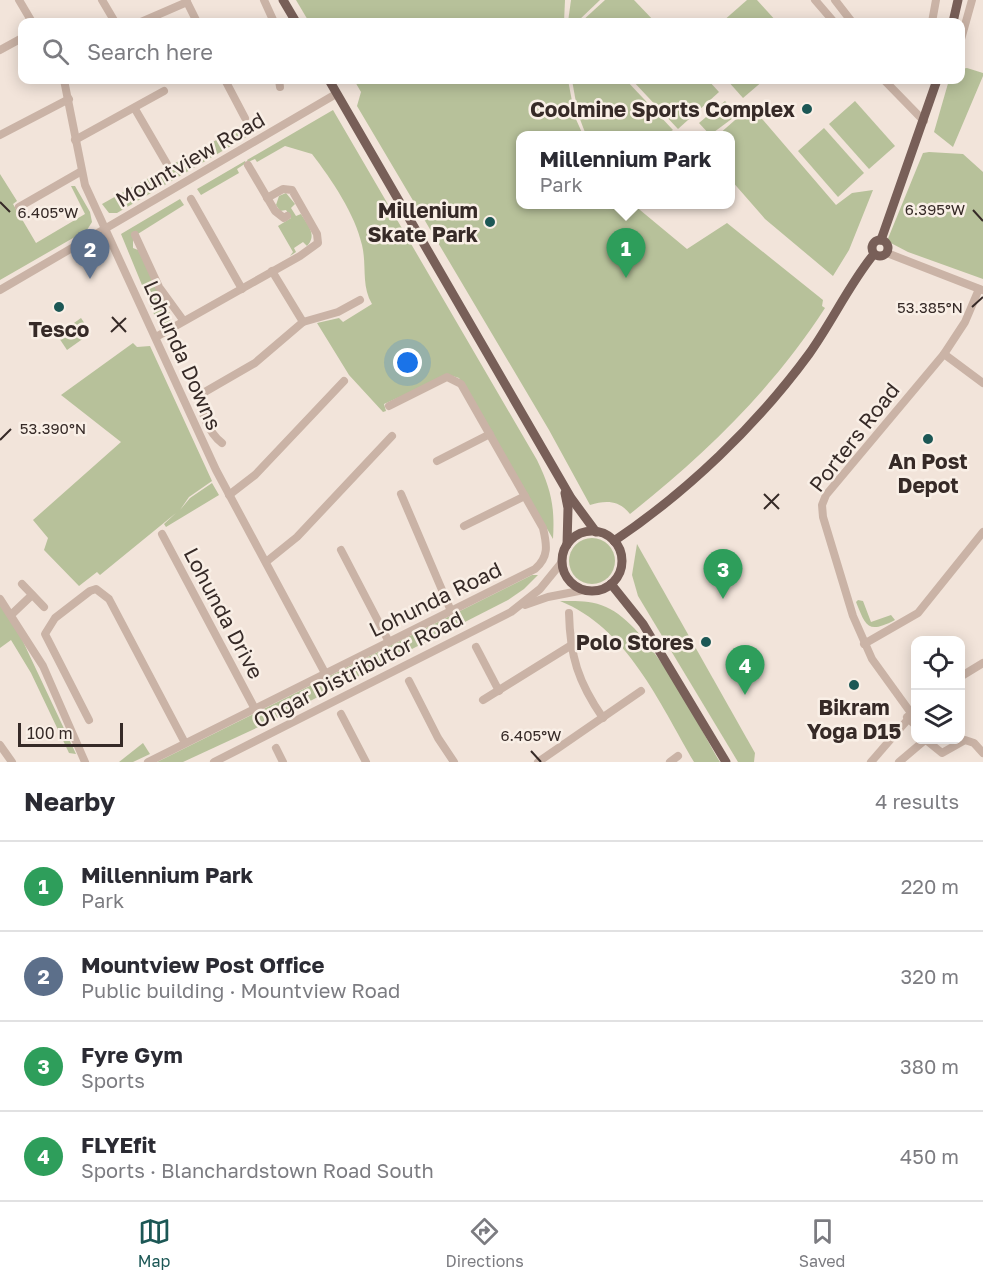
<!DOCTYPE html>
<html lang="en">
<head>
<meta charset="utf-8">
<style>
	:root { --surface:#fff; --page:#f2f2f3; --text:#2b2b33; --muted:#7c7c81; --line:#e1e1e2; --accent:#1c5755 }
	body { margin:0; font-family:"Golos Text",sans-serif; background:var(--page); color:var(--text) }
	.controls { position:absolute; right:18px; bottom:18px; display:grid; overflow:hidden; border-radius:12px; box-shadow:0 3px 15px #0003 }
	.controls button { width:54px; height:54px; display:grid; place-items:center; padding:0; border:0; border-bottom:2px solid var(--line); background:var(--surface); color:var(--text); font:30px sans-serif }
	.scale { position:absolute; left:18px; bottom:15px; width:105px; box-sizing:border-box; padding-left:6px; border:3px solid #362a27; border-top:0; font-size:16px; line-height:21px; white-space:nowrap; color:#362a27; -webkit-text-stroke:4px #f9efe6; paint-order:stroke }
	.you { position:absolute; left:408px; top:363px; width:21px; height:21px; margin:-15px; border:4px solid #fff; border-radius:50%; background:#1a73e8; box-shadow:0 0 0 9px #1a73e833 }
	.badge { display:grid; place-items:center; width:39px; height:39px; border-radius:50%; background:var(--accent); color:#fff; font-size:20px; font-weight:700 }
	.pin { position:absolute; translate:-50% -50px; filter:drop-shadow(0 2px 3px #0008) }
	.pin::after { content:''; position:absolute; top:32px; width:21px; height:18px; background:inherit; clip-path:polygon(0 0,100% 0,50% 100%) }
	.popup { position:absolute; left:516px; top:131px; width:219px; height:78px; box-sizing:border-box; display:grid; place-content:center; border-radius:12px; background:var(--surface); filter:drop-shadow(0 2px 4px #0005); font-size:20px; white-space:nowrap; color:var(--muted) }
	.popup b { font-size:22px; color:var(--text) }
	.popup::after { content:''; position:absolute; left:50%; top:100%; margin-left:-12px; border:12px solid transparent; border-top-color:var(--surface) }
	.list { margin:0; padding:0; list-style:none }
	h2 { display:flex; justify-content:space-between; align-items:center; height:78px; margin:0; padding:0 24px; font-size:26px }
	h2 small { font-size:20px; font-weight:400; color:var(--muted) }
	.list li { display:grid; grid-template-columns:39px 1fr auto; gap:18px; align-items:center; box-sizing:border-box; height:90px; padding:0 24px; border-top:2px solid var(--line) }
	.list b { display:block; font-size:22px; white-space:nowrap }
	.list p { margin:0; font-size:20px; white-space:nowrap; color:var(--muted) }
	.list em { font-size:20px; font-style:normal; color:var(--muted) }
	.icon { flex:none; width:33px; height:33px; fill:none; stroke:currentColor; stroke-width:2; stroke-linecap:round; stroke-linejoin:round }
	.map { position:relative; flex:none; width:983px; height:762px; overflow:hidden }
	.search { position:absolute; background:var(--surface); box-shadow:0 3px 15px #0003; left:18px; right:18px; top:18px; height:66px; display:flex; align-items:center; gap:15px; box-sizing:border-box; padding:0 21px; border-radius:12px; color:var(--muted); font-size:22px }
	.sheet { height:438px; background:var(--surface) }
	nav { display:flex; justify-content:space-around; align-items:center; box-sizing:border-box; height:84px; border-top:2px solid var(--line); background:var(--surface); font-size:16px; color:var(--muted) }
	nav a { display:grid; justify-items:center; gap:3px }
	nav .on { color:var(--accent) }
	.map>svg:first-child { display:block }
</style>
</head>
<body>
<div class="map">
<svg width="983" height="762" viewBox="0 0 983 762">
	<rect width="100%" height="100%" fill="#f2e4da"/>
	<g fill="#b7c19a">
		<path d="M296,0h269l-1,22h-255z"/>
		<path d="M571,0h29l-23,22h-9z"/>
		<path d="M605,0h29l21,22h-74z"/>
		<path d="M747,0h10l20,22h-55z"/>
		<path d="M967,68l16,5v3l-30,71 -19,-15 15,-52h11l1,-11z"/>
		<path d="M354,80h214l7,37 8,18 -62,1v68l113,1 53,44 40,-26 96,77 -1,6 3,2c-52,81 -121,147 -195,206 -11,-14 -24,-14 -40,-9l-41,-75 -192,-324 4,-14z"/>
		<path d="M572,80h54l47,50 -8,5h-79l-8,-21z"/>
		<path d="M632,80h76l11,12 -41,37z"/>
		<path d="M727,80h37l-21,18z"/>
		<path d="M725,101l12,14 -27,20 -11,-12z"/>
		<path d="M855,101l40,45 -26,23 -40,-45z"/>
		<path d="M751,106l85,99 16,-12 21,-3 -24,60 -16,26 -68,-57 -34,-39v-44l-13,-1z"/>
		<path d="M333,110l204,350c14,29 18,46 16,79l-94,-161 -10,-3 -65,29 2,7 -3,1 -34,-37 -32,-52 22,-5 4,4 29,-18c-11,-19 -5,-38 -10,-59 -7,-31 -30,-65 -50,-91l-27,-8 -28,16 -2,-3 -7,3 -1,-2z"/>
		<path d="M252,120l6,10 -141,83h-8l-7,-9z"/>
		<path d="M824,128l40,45 -26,24 -40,-46z"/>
		<path d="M929,152l34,2 20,18v107l-75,-27 -21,-11 36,-88z"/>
		<path d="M245,161l1,2 -9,6 2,4 -38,22 -4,-6z"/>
		<path d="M0,174l17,27 -4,3 23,39 49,-29 -14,-28h4l15,26 2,10 -5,8 -87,50z"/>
		<path d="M286,193l9,11 -4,4 5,8 5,-2c6,10 17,21 6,32l-4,-4 -9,6 2,4 -6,4 3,-4 -15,-26 13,-8 -5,-8 -6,1 -4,-6 3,-9z"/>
		<path d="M180,199l4,6 -51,32v11l5,2 30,55 -2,2 5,8v5l-7,5 -8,-6 -35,-85z"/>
		<path d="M81,318l10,15 -24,17 -10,-15z"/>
		<path d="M133,343l4,4 13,-1 62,135 -23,16 -9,13 10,-12 22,-15 7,12 -53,32 -2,-3 12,-11 -76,62 -3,-3 -18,14 -35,-36 4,-12 -15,-18 88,-78 -60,-47z"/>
		<circle cx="592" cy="561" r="23"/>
		<path d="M637,544l118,209 -1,9h-16l-100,-166 -6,-21z"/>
		<path d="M532,575h6l-14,14 -16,11 -243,124 -82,38h-26z"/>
		<path d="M858,600l5,1 8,21 20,-7 4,5c-27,14 -29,7 -39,-18z"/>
		<path d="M560,601c16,0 31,-1 46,6 43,18 90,114 114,155h-26c-35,-60 -67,-134 -134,-161z"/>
		<path d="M0,605l19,28 57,121 -7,-1 -38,-80 -20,-33 -11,8z"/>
		<path d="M143,743l7,11 -17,8h-14z"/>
	</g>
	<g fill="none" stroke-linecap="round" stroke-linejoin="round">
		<g stroke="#cab3a6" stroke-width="8">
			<path d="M19,0l13,22"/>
			<path d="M102,0l13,22"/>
			<path d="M186,0l11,22"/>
			<path d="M264,0l10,22"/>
			<path d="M815,0l19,22"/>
			<path d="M835,0l17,22"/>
			<path d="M141,22l46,-20"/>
			<path d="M932,22l4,-22"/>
			<path d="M960,43l12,-43"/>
			<path d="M0,50l22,-12"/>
			<path d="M64,80l21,105 131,285 109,203"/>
			<path d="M225,80l20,38"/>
			<path d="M279,80l1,7"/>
			<path d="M884,80l40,41"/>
			<path d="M135,109l32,55"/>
			<path d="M0,135l69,-36"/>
			<path d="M75,140l89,-49"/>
			<path d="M248,165l27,46 9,7 3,-2"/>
			<path d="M191,199l51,90"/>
			<path d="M19,207l61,-35"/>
			<path d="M135,235l24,52 24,33"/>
			<path d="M887,253l95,37"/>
			<path d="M272,271l31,51"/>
			<path d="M0,290l336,-196"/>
			<path d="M156,337l144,-81 18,-13 -1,-9 -25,-44 -9,-1 -16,9"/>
			<path d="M944,354l39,29"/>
			<path d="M222,443c-12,-9 -26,-36 -19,-50l52,-30 48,-41 35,-10 22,-12"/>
			<path d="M437,461l53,-27"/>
			<path d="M401,494l50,117"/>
			<path d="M229,495l26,-20 89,-94"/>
			<path d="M464,526l61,-30"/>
			<path d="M162,534l93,175"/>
			<path d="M341,550l48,92"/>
			<path d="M266,562l31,-25 95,-101"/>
			<path d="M22,584l22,23"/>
			<path d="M0,599l43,67 42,96"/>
			<path d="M525,605l23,-8 36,-7"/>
			<path d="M569,613c1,43 9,69 34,105"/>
			<path d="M11,615l21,-20"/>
			<path d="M864,644l54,-31 65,-81"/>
			<path d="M476,647l23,44"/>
			<path d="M960,677l23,-14"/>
			<path d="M409,681l29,57 16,24"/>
			<path d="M483,700l87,-54"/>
			<path d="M911,713l-39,-54 -19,-43 -30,-99 -1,-12 4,-10 118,-141 21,-32 14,-33"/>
			<path d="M341,714l25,48"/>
			<path d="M907,717l9,9"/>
			<path d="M89,720l-44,-86 10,-16 35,-27 6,-2 13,10 76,144"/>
			<path d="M926,740l16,13 23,-13 9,3 9,10"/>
			<path d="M0,745l12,17"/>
			<path d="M276,748l7,14"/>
			<path d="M148,762l387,-193c14,-12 12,-24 8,-41l-82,-144 -14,-7 -58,29"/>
			<path d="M214,762l297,-150 29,-23 22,-27"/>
			<path d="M538,762l103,-71"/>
			<path d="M670,762l8,-6"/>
			<path d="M871,762l45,-52"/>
			<path d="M899,762l26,-22"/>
		</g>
		<g stroke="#785f58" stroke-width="9">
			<path d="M283,0l13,22"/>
			<path d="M953,22l5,-22"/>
			<path d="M329,80l242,418 25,34"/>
			<path d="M881,240l56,-160"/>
			<circle cx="880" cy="248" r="8"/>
			<path d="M565,493l3,15 -1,37"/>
			<circle cx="592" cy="561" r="30"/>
			<path d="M614,541c73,-49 143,-116 195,-187 23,-32 41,-71 65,-100"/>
			<path d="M611,584l32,40 83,138"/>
		</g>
	</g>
	<path fill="none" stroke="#362a27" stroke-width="2" d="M0,202l10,10M973,210l10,11M972,307l11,-10M112,317l14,15M111,332l15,-14M0,440l11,-11M764,494l15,15M764,509l15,-15M531,751l10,11"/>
	<g fill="#1c5755" stroke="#f9efe6" stroke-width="2">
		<circle cx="807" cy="109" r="6"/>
		<circle cx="490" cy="222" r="6"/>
		<circle cx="59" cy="307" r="6"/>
		<circle cx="928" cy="439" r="6"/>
		<circle cx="706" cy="642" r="6"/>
		<circle cx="854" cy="685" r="6"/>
	</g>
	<g text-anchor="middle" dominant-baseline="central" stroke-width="5" stroke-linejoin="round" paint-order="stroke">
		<g font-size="21" font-weight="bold" fill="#362a27" stroke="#f9efe6" text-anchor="end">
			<text x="795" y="109">Coolmine Sports Complex</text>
			<text x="478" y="210">Millenium<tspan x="478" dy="24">Skate Park</tspan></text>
			<text x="59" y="329" text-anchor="middle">Tesco</text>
			<text x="928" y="461" text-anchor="middle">An Post<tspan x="928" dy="24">Depot</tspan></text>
			<text x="694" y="642">Polo Stores</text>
			<text x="854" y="707" text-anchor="middle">Bikram<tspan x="854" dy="24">Yoga D15</tspan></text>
		</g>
		<g font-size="21" fill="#362a27" stroke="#f9efe6">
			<text transform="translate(190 159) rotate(-30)">Mountview Road</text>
			<text transform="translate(183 355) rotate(66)">Lohunda Downs</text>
			<text transform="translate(854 437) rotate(-52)">Porters Road</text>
			<text transform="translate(435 599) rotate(-26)">Lohunda Road</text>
			<text transform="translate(224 613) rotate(62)">Lohunda Drive</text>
			<text transform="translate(358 669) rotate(-27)">Ongar Distributor Road</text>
		</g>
	</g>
	<g font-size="15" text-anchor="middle" fill="#362a27" stroke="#f9efe6" stroke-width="5" stroke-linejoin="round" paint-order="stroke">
		<text x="935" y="215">6.395°W</text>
		<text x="48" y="218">6.405°W</text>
		<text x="930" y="313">53.385°N</text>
		<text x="53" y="434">53.390°N</text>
		<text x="531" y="741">6.405°W</text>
	</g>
</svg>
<div class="controls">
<button><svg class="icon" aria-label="locate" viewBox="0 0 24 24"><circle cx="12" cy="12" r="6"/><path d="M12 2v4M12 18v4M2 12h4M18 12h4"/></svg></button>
<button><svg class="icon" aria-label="layers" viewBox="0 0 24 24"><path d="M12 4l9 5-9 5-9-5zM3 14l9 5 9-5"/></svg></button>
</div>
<div class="scale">100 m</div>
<div class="you"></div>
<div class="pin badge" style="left:626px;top:278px;background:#2e9e5b">1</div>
<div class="popup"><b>Millennium Park</b>Park</div>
<div class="pin badge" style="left:90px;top:279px;background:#5c6f8a">2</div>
<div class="pin badge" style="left:723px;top:599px;background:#2e9e5b">3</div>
<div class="pin badge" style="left:745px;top:695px;background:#2e9e5b">4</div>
<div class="search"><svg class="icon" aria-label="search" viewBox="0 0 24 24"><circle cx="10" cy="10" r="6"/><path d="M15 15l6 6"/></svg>Search here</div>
</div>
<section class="sheet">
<h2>Nearby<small>4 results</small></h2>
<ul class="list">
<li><span class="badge" style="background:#2e9e5b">1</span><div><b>Millennium Park</b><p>Park</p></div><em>220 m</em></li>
<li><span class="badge" style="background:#5c6f8a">2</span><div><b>Mountview Post Office</b><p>Public building · Mountview Road</p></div><em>320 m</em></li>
<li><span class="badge" style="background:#2e9e5b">3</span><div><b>Fyre Gym</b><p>Sports</p></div><em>380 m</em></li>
<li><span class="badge" style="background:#2e9e5b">4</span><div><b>FLYEfit</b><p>Sports · Blanchardstown Road South</p></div><em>450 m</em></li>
</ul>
</section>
<nav>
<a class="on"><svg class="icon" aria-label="map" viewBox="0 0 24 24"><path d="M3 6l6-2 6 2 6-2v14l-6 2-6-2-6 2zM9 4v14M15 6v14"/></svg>Map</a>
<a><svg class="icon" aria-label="directions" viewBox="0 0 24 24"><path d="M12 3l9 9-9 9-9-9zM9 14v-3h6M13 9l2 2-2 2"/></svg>Directions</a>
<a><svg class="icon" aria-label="saved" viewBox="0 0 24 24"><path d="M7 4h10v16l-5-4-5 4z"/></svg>Saved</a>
</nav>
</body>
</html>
